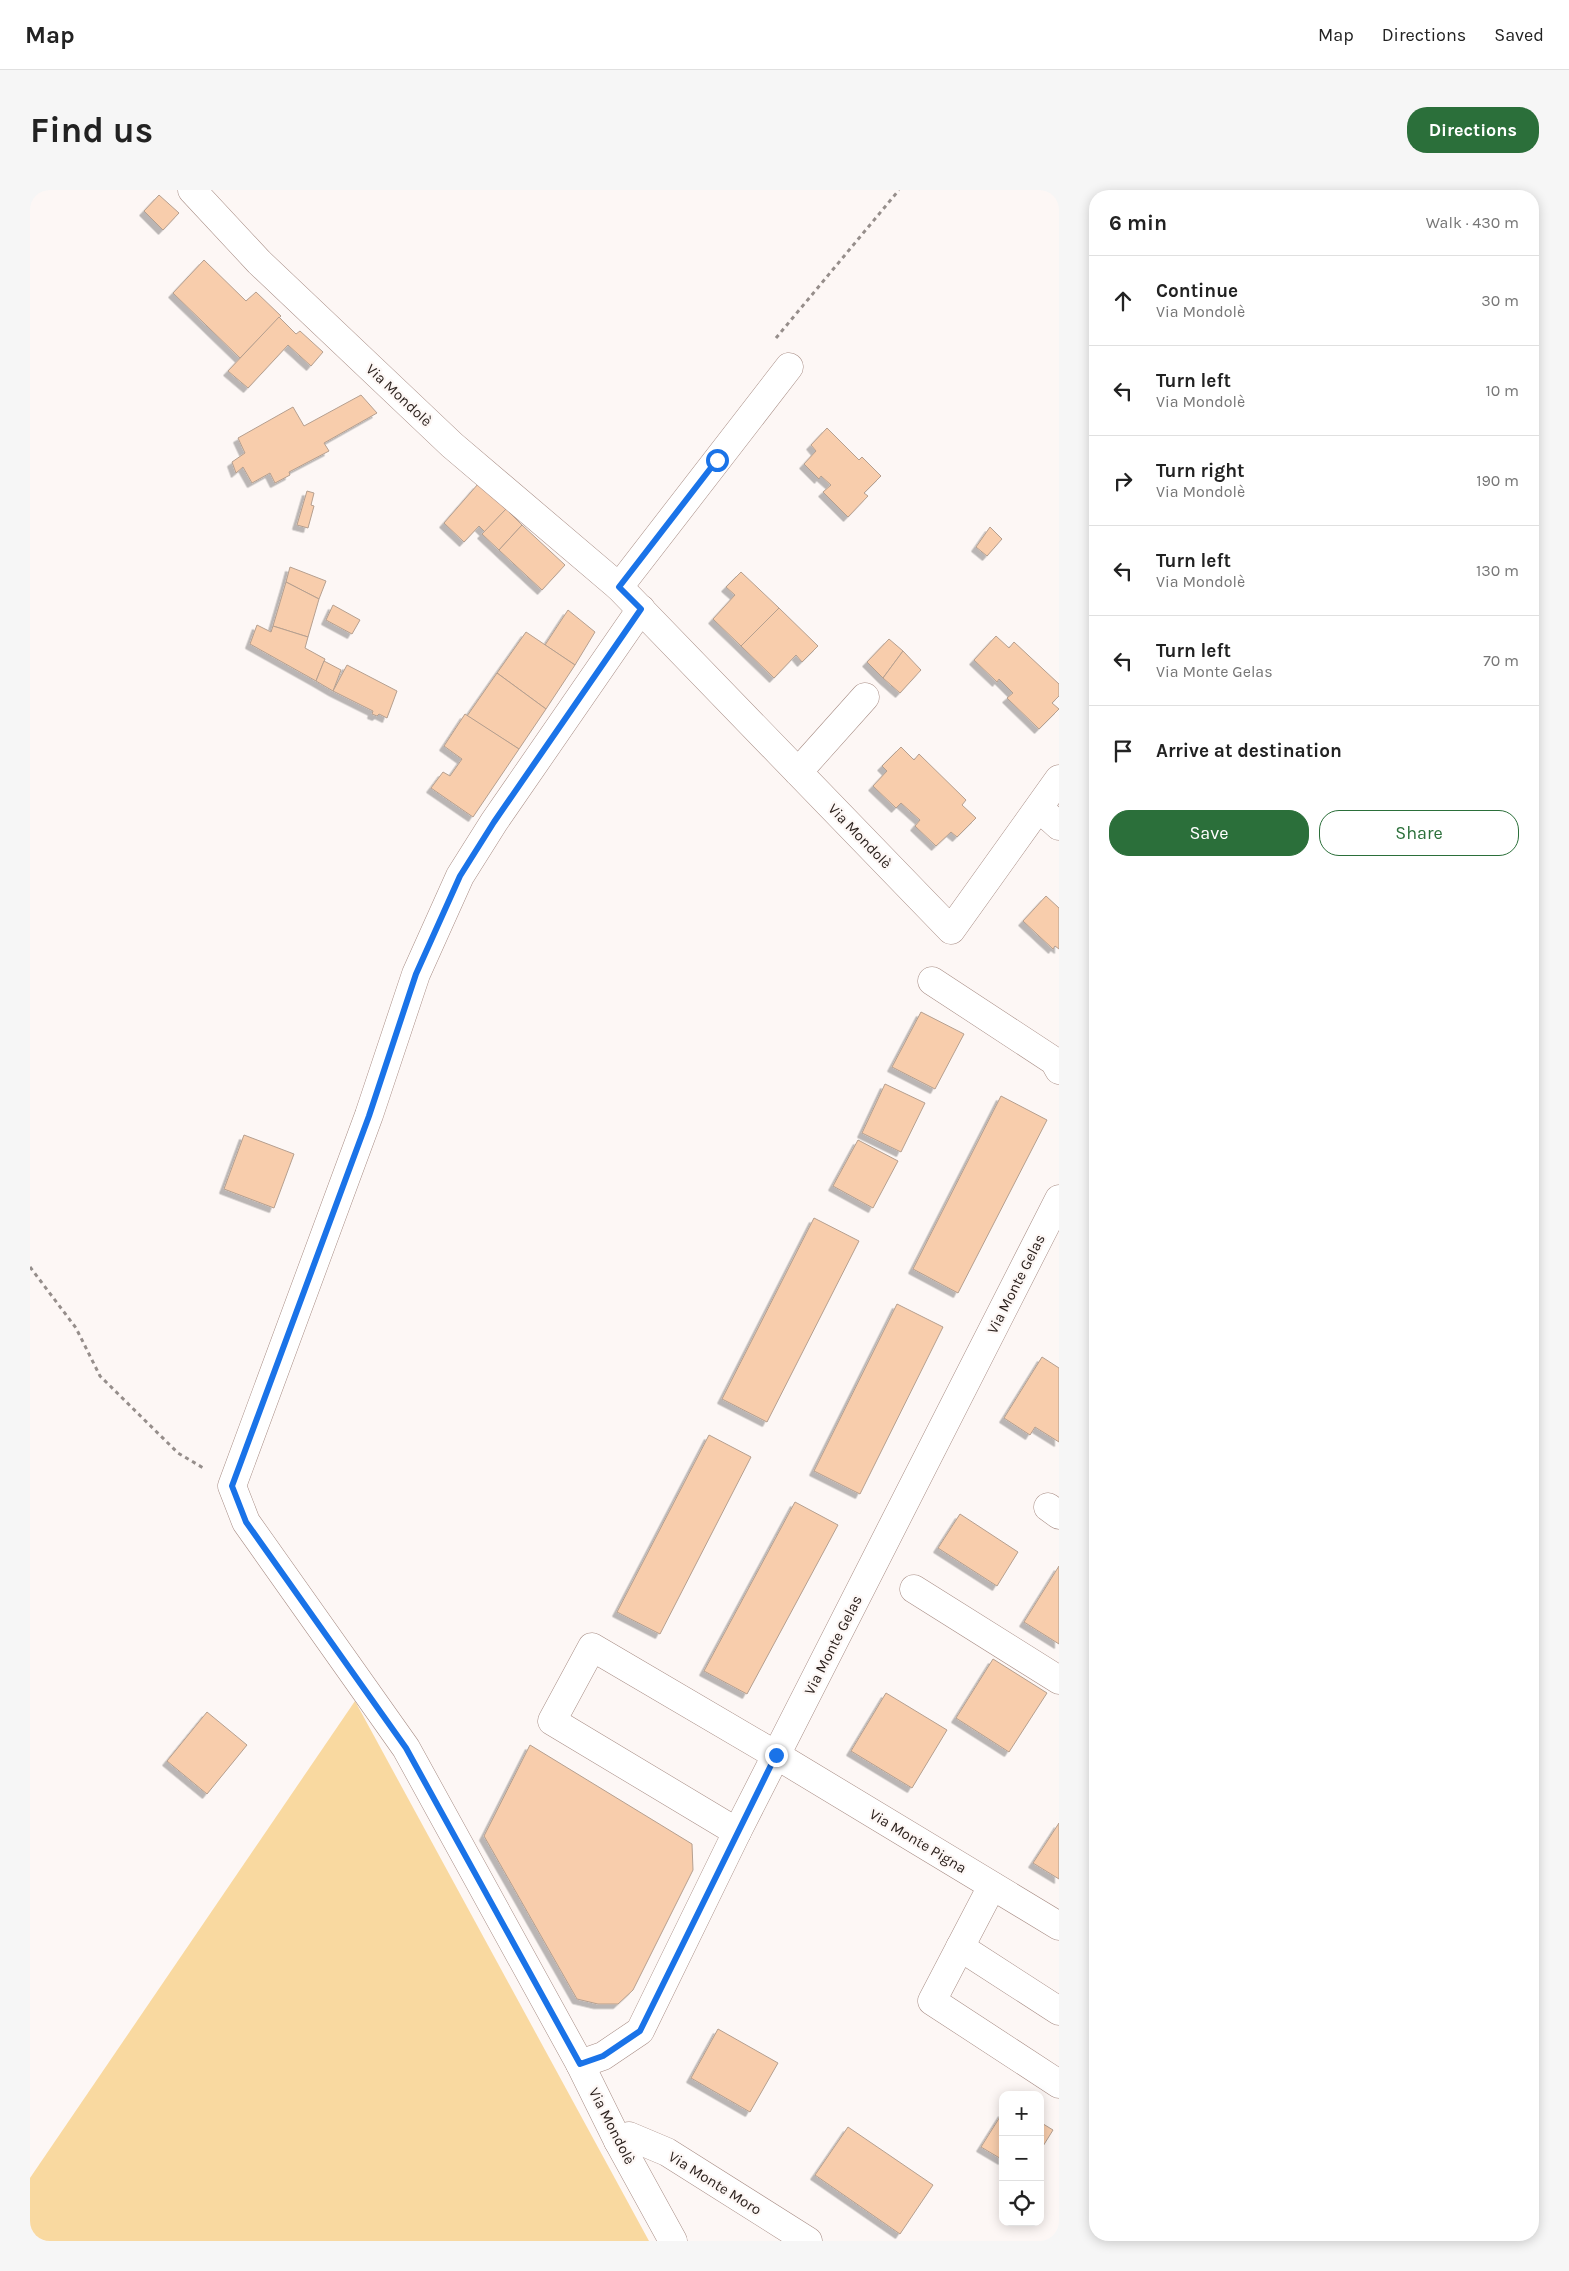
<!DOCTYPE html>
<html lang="en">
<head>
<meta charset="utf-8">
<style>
	:root { --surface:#fff; --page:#f6f6f6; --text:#222; --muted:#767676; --line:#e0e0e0; --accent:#2b6f3a }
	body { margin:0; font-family:Karla,sans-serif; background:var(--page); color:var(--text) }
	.controls { position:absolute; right:15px; bottom:15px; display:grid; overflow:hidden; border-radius:10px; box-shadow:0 2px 12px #0003 }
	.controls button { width:45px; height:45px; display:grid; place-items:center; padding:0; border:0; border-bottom:1px solid var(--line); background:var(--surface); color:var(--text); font:25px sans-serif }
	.stop { position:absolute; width:15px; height:15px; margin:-11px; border:4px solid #1a73e8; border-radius:50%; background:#fff }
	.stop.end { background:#1a73e8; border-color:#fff; box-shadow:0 1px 5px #0008 }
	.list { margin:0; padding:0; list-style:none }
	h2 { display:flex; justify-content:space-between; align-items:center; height:65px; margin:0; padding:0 20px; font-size:21px }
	h2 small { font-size:16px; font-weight:400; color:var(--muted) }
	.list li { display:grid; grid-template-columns:32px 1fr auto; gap:15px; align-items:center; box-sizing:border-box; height:90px; padding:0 20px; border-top:1px solid var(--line) }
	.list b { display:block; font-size:19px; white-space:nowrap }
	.list p { margin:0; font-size:16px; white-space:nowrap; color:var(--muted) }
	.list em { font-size:16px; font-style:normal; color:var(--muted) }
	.actions { display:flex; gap:10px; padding:15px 20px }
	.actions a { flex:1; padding:11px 0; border:1px solid var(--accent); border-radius:20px; text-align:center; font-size:18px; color:var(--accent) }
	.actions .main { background:var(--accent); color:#fff }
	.icon { flex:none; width:28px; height:28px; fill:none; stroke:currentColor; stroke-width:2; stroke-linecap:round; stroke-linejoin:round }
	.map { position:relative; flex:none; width:1029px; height:2051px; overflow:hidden; border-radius:20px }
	header { display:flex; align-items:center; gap:30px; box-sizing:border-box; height:70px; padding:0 25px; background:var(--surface); border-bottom:1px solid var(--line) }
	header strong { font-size:24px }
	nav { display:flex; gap:28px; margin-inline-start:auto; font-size:18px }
	.intro { display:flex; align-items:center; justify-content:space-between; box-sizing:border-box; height:120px; padding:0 30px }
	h1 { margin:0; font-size:35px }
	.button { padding:12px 22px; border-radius:20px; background:var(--accent); color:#fff; font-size:18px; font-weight:700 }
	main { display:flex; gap:30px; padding:0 30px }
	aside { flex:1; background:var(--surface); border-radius:20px; box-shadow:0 2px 12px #0003 }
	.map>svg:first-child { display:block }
</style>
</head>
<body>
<header>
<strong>Map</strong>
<nav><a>Map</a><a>Directions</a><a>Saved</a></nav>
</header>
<div class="intro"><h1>Find us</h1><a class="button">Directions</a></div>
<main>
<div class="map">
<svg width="1029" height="2051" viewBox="0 0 1029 2051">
	<defs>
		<filter id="shadow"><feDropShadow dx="-4.5" dy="4.5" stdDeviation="0" flood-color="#0004"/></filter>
	</defs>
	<rect width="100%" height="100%" fill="#fdf7f5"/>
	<path fill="#f9d9a0" d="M325,1511l294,540h-619v-63z"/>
	<g fill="#f8cdac" stroke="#b59f8f" filter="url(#shadow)">
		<path d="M129,5l20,18 -16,17 -19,-19z"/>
		<path d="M174,70l42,41 10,-9 25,24 -41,42 -67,-65z"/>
		<path d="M249,127l17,17 4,-3 23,21 -12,14 -23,-21 -40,43 -20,-17z"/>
		<path d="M331,205l16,18 -53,30 5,8 -40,21 1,3 -15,8 -5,-10 -18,10 -9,-16 -7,6 -4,-11 13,-9 -7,-15 55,-31 11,19z"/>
		<path d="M797,238l32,32 3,-3 19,19 -17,17 4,3 -20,21 -25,-25 8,-7 -10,-9 -2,3 -15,-15 12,-13 -5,-6z"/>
		<path d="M448,294l28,25 -21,23 -6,-6 -15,16 -20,-19z"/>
		<path d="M277,301l7,2 -3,12 3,1 -6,22 -11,-3z"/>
		<path d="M476,319l16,16 -23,25 -17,-16z"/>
		<path d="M492,335l43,40 -23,25 -43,-40z"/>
		<path d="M960,337l12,12 -15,17 -11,-9z"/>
		<path d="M260,377l36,14 -7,18 -33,-17z"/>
		<path d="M711,382l38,36 -38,38 -28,-27 22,-24 -9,-8z"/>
		<path d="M256,392l33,17 -11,38 -35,-11z"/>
		<path d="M303,415l27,15 -8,14 -26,-14z"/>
		<path d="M749,418l39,38 -16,16 -6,-7 -22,23 -33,-32z"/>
		<path d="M538,420l27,22 -20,33 -30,-20z"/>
		<path d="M227,435l14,7 2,-6 35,11 -3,11 20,11 -9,22 -66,-37z"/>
		<path d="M496,442l49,33 -29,44 -49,-36z"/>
		<path d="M966,446l13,12 5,-6 45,42v12l-7,7 7,6 -20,20 -32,-31 6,-5 -14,-14 -2,3 -23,-22z"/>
		<path d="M859,449l14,12 -20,27 -16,-16z"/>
		<path d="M873,461l18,19 -21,23 -17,-15z"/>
		<path d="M294,471l17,9 -8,21 -17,-10z"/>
		<path d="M317,475l50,26 -10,27 -8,-4 -2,2 -5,-2 1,-3 -40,-20z"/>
		<path d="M467,483l49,36 -27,40 -52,-33z"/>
		<path d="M435,524l54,35 -46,68 -42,-29 12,-16 7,4 12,-17 -18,-13z"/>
		<path d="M871,557l13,13 5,-6 47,46 -4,5 14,13 -19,19 -6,-5 -15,14 -21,-20 5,-6 -19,-17 -5,5 -23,-22 14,-15 -5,-5z"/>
		<path d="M1016,706l13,12v41l-4,-3 -2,3 -30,-28z"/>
		<path d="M891,822l43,22 -29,55 -43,-22z"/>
		<path d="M855,894l40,19 -24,49 -39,-19z"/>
		<path d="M971,906l46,24 -89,173 -45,-24z"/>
		<path d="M214,945l50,19 -20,54 -50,-19z"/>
		<path d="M828,950l40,21 -25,47 -40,-22z"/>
		<path d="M784,1028l45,23 -92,181 -45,-23z"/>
		<path d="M867,1114l46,23 -83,167 -46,-23z"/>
		<path d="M1012,1167l17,11v74l-24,-15 -5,8 -26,-17z"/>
		<path d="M679,1245l42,22 -91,177 -43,-22z"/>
		<path d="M765,1312l43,23 -91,169 -43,-23z"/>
		<path d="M930,1324l58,38 -21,34 -59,-38z"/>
		<path d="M1029,1376v78l-35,-22z"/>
		<path d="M963,1469l54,34 -38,59 -53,-34z"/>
		<path d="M856,1503l61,37 -35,58 -61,-37z"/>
		<path d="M177,1522l40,33 -40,49 -40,-33z"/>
		<path d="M500,1555l162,99 1,26 -60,120 -15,14h-20l-21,-5 -93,-163z"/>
		<path d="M1029,1633v56l-26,-16z"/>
		<path d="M688,1839l60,34 -28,49 -59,-34z"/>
		<path d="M973,1922v48l-22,-13z"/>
		<path d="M1010,1932l13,8 -13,21z"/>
		<path d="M818,1937l85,58 -33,49 -85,-59z"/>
	</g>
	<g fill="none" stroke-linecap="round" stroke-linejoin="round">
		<defs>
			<g id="minor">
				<path d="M162,0l67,72 193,183 167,142"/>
				<path d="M759,177l-170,220 332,343 108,-151"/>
				<path d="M611,419l-147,213 -34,54 -44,98 -47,141 -137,371 14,36 160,226 174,316 38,77 55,100"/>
				<path d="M768,582l67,-75"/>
				<path d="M1009,618l20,18"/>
				<path d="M902,791l122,80 5,9"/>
				<path d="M1018,1317l11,8"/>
				<path d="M884,1399l145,91"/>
				<path d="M707,1642l-185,-111 40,-74 184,108 283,171"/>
				<path d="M962,1696l-60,115 127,83"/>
				<path d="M930,1757l99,64"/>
				<path d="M550,1874l23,-8 37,-25 97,-199 322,-633"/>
				<path d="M588,1951l11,-5 38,16 141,89"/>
			</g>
		</defs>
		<use href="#minor" stroke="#a78c84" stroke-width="29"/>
		<g stroke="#968e8b" stroke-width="3" stroke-dasharray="4 4" stroke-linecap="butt">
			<path d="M746,148l123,-148"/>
			<path d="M0,1077l46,61 24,48 78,77 27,16"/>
		</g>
		<use href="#minor" stroke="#fff" stroke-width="28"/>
	</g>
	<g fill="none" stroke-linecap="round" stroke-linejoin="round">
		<path stroke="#1a73e8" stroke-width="6" d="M687,270l-98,127 22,22 -147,213 -34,54 -44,98 -47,142 -137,370 14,36 160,226 174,316 23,-8 37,-25 136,-276"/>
	</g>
	<g text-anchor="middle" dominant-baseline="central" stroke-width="4.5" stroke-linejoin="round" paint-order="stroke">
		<g font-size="15" fill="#2d231f" stroke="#fdf7f5">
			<text transform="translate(369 205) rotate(43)">Via Mondolè</text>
			<text transform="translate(830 646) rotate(46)">Via Mondolè</text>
			<text transform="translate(986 1094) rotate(-63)">Via Monte Gelas</text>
			<text transform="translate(803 1455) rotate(-63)">Via Monte Gelas</text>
			<text transform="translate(888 1651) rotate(31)">Via Monte Pigna</text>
			<text transform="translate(582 1936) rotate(63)">Via Mondolè</text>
			<text transform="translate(685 1993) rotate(32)">Via Monte Moro</text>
		</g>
	</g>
</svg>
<div class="controls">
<button>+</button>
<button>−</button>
<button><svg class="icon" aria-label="locate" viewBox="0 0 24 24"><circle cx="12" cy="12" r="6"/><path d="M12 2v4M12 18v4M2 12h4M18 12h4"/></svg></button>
</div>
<div class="stop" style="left:687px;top:270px"></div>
<div class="stop end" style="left:746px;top:1565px"></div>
</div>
<aside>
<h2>6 min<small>Walk · 430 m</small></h2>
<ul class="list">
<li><svg class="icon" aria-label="ahead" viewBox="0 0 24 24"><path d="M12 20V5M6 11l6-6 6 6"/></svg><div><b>Continue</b><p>Via Mondolè</p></div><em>30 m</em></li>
<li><svg class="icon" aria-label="left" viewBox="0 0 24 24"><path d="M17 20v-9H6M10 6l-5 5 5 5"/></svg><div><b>Turn left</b><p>Via Mondolè</p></div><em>10 m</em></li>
<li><svg class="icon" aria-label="right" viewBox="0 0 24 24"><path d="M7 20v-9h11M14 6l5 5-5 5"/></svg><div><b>Turn right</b><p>Via Mondolè</p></div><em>190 m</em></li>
<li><svg class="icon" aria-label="left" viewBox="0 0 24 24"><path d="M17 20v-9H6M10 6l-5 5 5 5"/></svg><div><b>Turn left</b><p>Via Mondolè</p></div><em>130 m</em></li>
<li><svg class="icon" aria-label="left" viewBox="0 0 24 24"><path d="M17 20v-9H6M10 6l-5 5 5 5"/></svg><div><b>Turn left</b><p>Via Monte Gelas</p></div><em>70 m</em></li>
<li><svg class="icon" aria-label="arrive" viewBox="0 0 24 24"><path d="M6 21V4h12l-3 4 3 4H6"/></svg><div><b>Arrive at destination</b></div></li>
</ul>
<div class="actions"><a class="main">Save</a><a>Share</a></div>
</aside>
</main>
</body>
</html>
